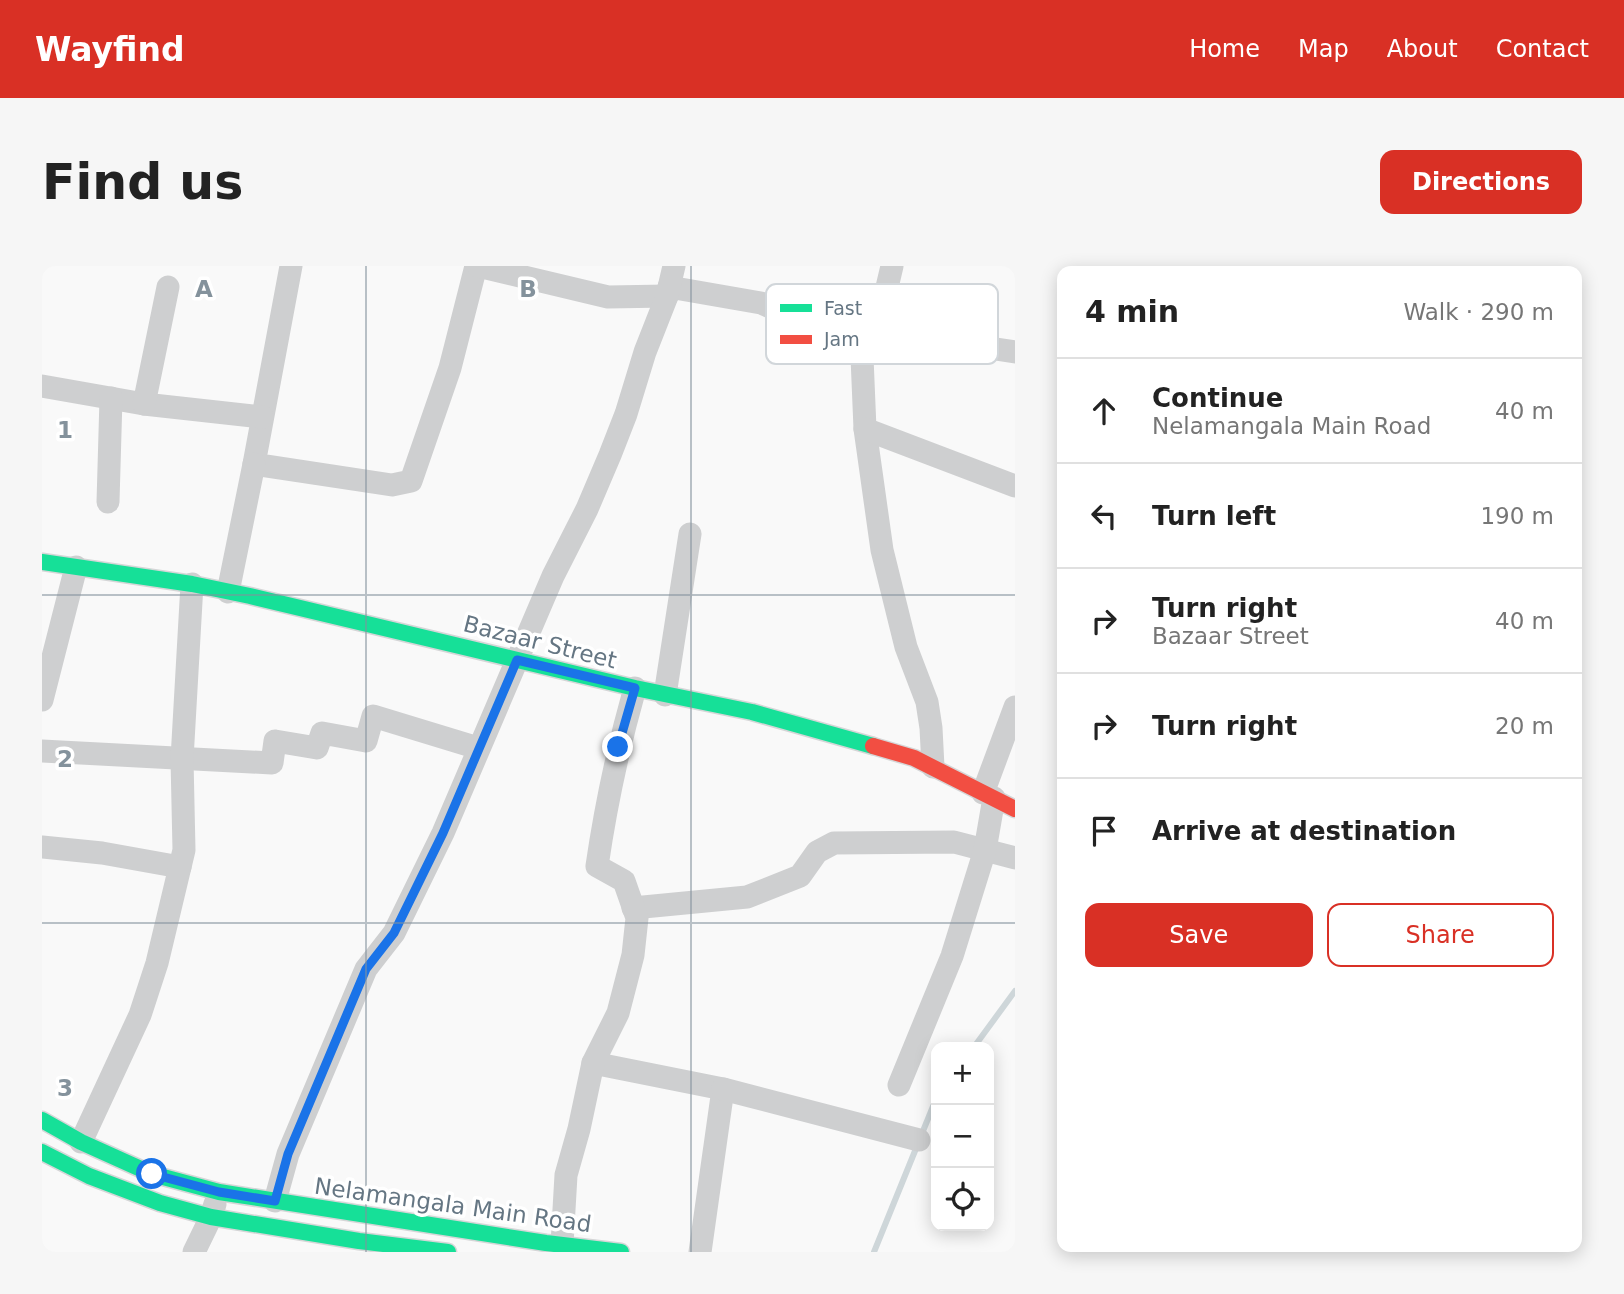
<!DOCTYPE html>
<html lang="en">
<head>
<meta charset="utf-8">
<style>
	:root { --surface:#fff; --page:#f6f6f6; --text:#222; --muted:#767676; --line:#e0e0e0; --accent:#d93025 }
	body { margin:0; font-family:"DejaVu Sans",sans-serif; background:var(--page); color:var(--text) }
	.controls { position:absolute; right:21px; bottom:21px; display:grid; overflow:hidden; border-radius:14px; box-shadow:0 4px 18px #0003 }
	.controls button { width:63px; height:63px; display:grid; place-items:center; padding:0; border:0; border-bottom:2px solid var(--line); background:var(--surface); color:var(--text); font:35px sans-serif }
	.stop { position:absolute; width:21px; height:21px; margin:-16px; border:5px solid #1a73e8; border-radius:50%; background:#fff }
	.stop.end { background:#1a73e8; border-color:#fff; box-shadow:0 2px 7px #0008 }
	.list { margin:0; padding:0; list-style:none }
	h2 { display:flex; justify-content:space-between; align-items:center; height:91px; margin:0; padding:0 28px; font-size:30px }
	h2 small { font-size:23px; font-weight:400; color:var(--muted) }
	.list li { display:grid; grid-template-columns:46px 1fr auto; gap:21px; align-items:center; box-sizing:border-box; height:105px; padding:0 28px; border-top:2px solid var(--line) }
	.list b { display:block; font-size:26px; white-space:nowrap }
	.list p { margin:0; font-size:23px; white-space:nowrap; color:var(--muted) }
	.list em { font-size:23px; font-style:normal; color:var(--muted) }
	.actions { display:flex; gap:14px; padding:21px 28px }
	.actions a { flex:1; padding:16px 0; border:2px solid var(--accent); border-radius:14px; text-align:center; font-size:24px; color:var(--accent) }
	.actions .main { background:var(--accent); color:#fff }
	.icon { flex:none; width:38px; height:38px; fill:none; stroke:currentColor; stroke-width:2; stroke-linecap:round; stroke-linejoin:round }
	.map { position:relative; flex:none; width:973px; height:986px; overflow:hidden; border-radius:14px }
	header { display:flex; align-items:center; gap:42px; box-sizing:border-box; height:98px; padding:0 35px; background:var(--accent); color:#fff }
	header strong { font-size:33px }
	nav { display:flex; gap:38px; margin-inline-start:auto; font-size:24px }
	.intro { display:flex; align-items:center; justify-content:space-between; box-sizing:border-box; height:168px; padding:0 42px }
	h1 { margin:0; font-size:49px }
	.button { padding:18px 32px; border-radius:14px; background:var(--accent); color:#fff; font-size:24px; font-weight:700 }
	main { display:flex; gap:42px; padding:0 42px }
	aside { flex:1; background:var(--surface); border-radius:14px; box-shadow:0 4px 18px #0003 }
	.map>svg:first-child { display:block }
</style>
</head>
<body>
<header>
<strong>Wayfind</strong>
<nav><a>Home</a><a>Map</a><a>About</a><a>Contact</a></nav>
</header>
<div class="intro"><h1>Find us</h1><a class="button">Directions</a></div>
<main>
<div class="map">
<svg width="973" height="986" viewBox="0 0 973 986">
	<rect width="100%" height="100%" fill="#f9f9f9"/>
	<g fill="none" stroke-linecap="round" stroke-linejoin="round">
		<g stroke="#ced6d9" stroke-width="6">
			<path d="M932,781l41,-56"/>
			<path d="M879,870l15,-37"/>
			<path d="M832,986l43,-106"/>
		</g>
		<defs>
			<g id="fast">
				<path d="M0,296l150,22 58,12 385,92 117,24 121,34"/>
				<path d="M0,854l39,22 71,32 67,18 327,51 75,9"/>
				<path d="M0,886l47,24 71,27 51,14 148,24 89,11"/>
			</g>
			<path id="jam" d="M831,480l41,12 101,51"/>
		</defs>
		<use href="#fast" stroke="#d5d6d7" stroke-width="19"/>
		<use href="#jam" stroke="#d5d6d7" stroke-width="19"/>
		<g stroke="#cecfd0" stroke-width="23">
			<path d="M249,0l-37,198 138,21 19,-4 39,-113 26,-102"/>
			<path d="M436,0l130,31 59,-1"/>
			<path d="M627,21l92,16 62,26 93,8 99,15"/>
			<path d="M819,67l4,96 17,121 24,97 21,55 4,26 2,39"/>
			<path d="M834,68l16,-68"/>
			<path d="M0,120l102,18 118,13"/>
			<path d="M102,138l24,-117"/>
			<path d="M823,163l150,57"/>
			<path d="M66,236l3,-104"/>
			<path d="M186,326l26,-128"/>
			<path d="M623,429l25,-161"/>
			<path d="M0,434l34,-133"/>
			<path d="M0,485l230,12 3,-22 42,7 5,-15 44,8 7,-25 105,32"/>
			<path d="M941,527l32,-86"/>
			<path d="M0,581l60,6 78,14"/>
			<path d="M591,642l114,-11 53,-21 17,-24 17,-9 120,-1 61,16"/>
			<path d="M551,797l130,26 -23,163"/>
			<path d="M857,819l53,-129 33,-106 9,-52"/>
			<path d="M681,823l196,51"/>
			<path d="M39,876l59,-127 17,-52 27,-113 -2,-91 10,-175"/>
			<path d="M233,935l13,-47 78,-185 28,-36 49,-100 110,-257 34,-67 23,-54 16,-41 19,-62 22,-56 7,-30"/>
			<path d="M520,978l4,-69 13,-46 14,-66 25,-50 15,-58 4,-37 -13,-37 -27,-15c9,-62 21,-118 38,-178"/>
			<path d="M152,986l17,-35 4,-13"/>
		</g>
		<use href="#fast" stroke="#16e098" stroke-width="16"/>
		<use href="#jam" stroke="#f24e42" stroke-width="16"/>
	</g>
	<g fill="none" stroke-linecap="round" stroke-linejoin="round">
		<path stroke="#1a73e8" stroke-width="9" d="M110,908l67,18 56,9 13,-47 78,-185 28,-36 49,-100 74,-173 118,28 -17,59"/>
	</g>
	<path fill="none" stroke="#84929c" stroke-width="2" stroke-opacity="0.55" d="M324,0v986M649,0v986M0,329h973M0,657h973"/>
	<g text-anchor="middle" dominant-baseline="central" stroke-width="7" stroke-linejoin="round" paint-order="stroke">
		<g font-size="23" fill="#657683" stroke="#fff">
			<text transform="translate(498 376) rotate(14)">Bazaar Street</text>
			<text transform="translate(411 939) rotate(8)">Nelamangala Main Road</text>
		</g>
	</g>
	<rect x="724" y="18" width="232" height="80" rx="10" fill="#fff" stroke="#d1d6da" stroke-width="2"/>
	<rect x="738" y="38" width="32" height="8" fill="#16e098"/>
	<rect x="738" y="69" width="32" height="9" fill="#f24e42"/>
	<g font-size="19" fill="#657683">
		<text x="782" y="49">Fast</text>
		<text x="782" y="80">Jam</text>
	</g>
	<g font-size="23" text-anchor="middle" font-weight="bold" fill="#84929c" stroke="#fff" stroke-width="7" stroke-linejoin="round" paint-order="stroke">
		<text x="162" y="31">A</text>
		<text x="486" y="31">B</text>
		<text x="23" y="172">1</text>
		<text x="23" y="501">2</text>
		<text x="23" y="830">3</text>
	</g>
</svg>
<div class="controls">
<button>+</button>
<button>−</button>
<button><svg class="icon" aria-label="locate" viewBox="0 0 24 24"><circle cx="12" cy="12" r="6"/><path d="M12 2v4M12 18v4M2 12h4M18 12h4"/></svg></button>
</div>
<div class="stop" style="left:110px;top:908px"></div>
<div class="stop end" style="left:576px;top:481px"></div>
</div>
<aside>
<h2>4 min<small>Walk · 290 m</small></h2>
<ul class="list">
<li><svg class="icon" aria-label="ahead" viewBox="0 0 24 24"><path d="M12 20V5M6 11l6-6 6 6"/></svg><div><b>Continue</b><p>Nelamangala Main Road</p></div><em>40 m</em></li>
<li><svg class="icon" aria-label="left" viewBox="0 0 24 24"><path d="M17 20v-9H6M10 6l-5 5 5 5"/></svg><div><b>Turn left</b></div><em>190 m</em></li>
<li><svg class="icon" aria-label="right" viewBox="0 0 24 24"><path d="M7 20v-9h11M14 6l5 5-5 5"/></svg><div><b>Turn right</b><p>Bazaar Street</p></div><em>40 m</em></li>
<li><svg class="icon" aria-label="right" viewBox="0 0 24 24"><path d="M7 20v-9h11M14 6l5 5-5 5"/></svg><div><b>Turn right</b></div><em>20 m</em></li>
<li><svg class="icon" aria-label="arrive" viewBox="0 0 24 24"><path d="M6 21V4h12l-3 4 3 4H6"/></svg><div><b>Arrive at destination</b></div></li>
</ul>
<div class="actions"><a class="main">Save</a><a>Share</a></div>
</aside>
</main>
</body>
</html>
